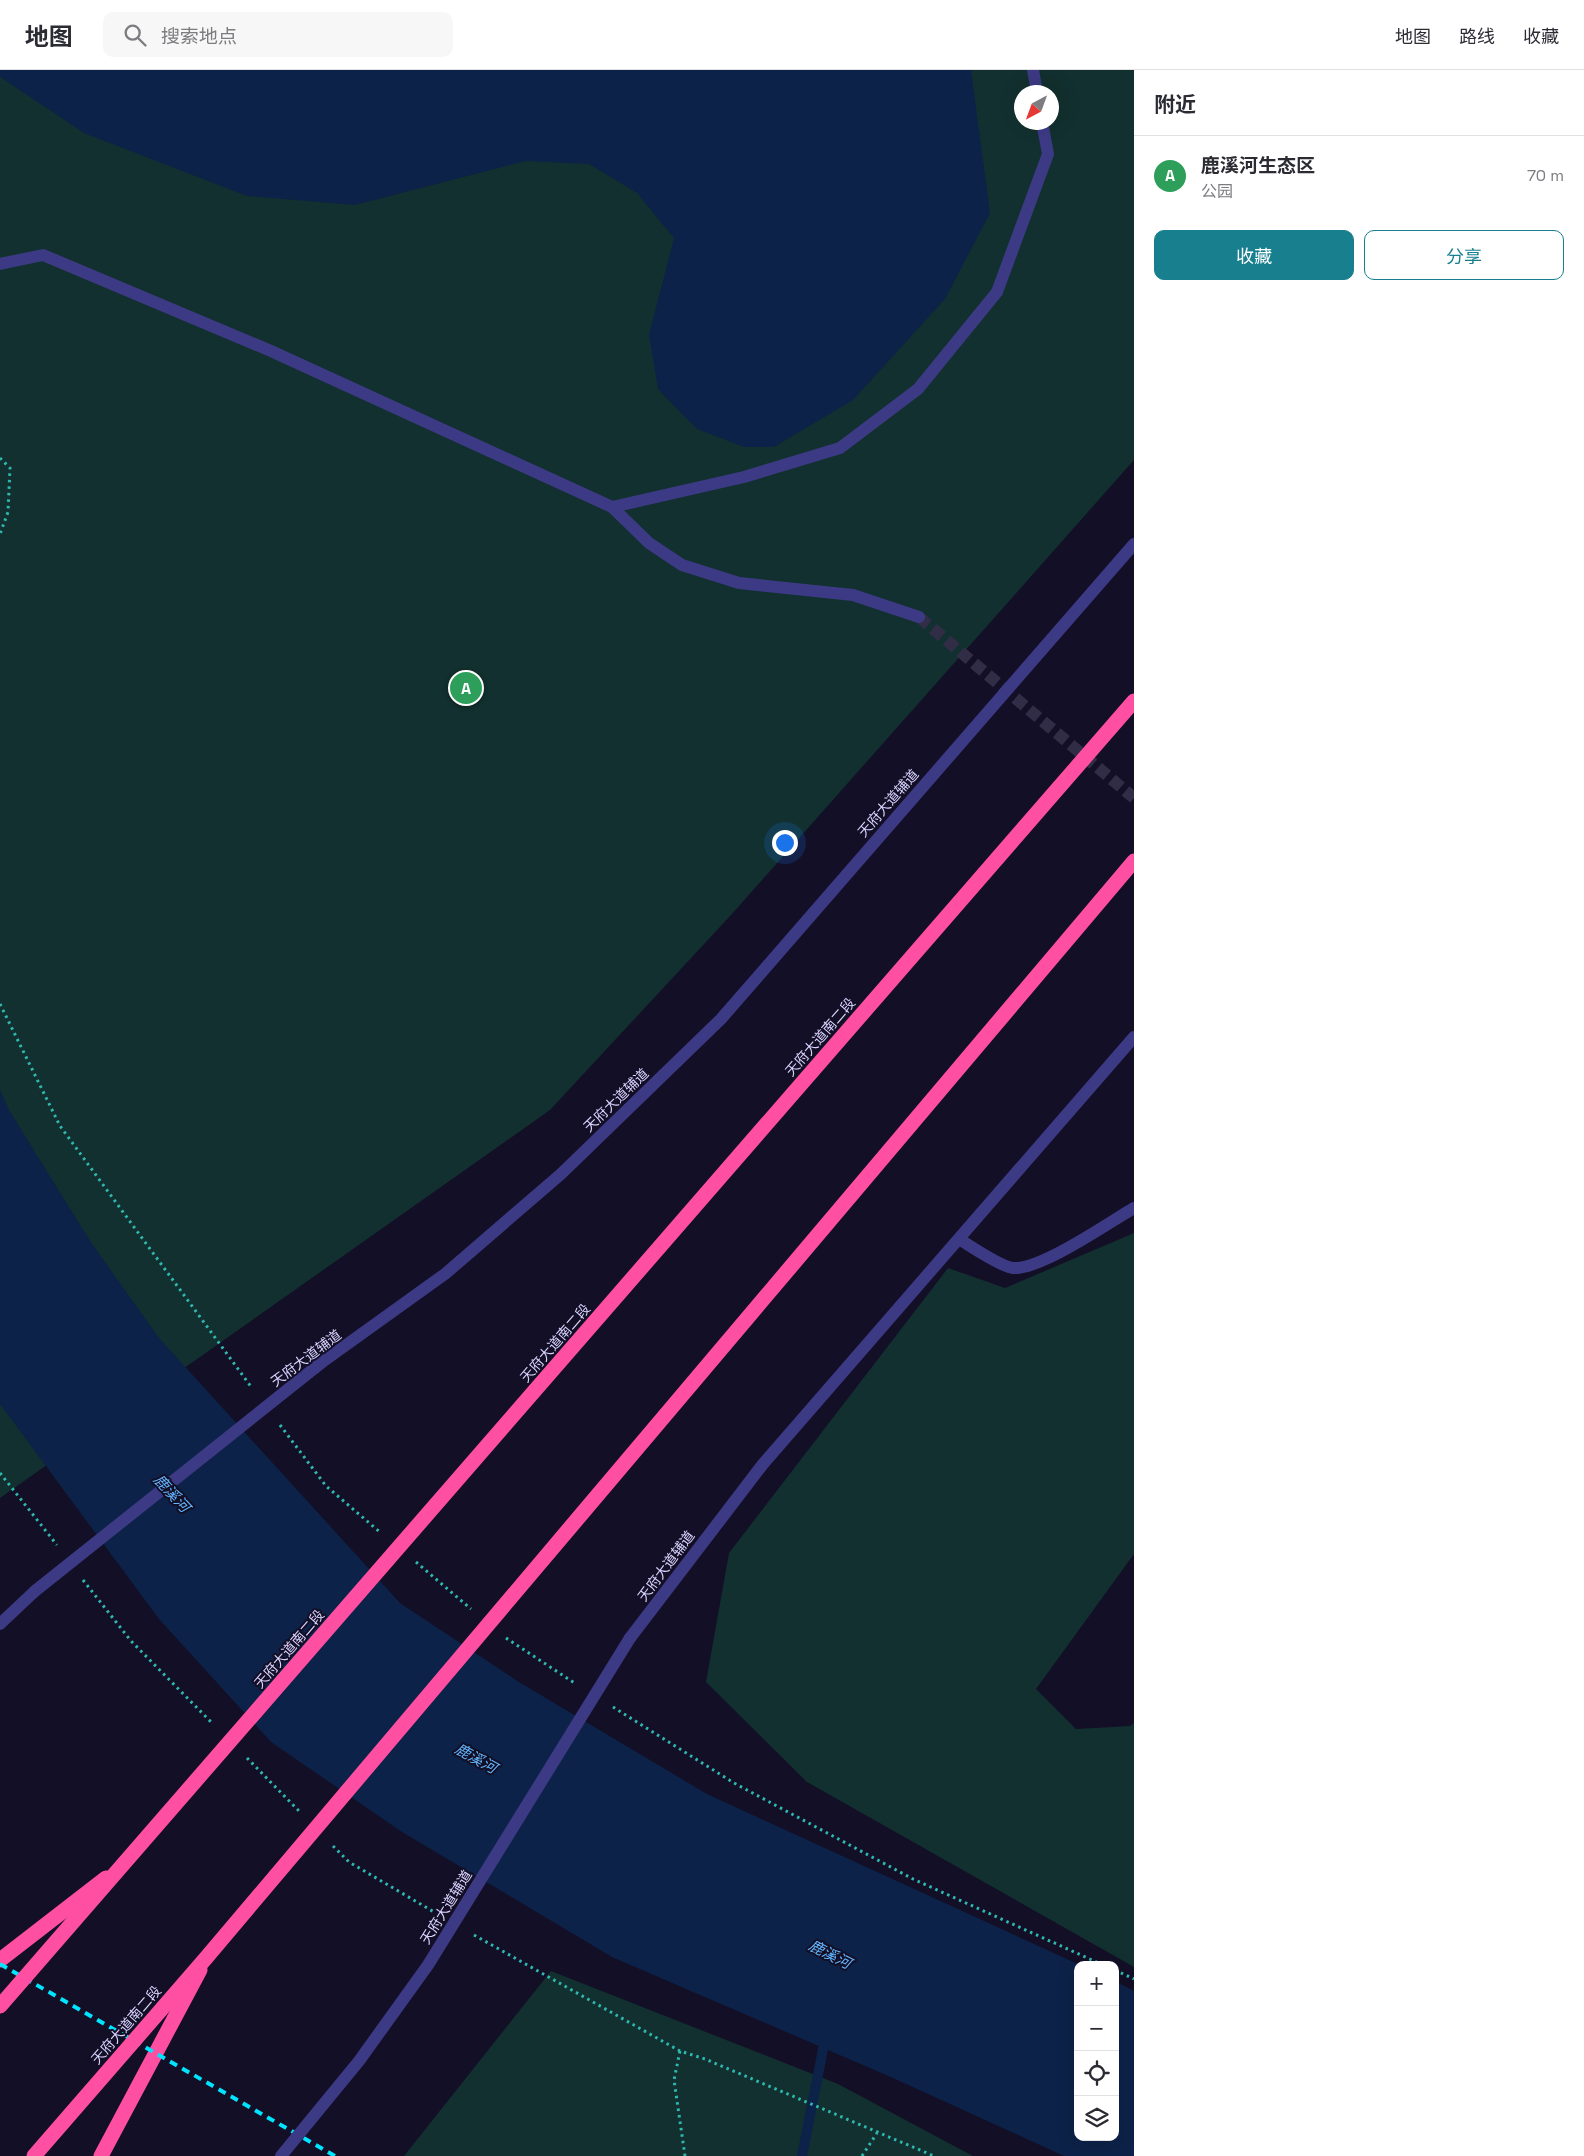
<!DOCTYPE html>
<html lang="zh">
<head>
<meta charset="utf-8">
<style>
	:root { --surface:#fff; --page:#f7f7f7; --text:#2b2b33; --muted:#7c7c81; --line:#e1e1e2; --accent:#187f8f }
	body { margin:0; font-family:"Space Grotesk","Noto Sans SC",sans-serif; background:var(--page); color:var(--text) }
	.controls { position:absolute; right:15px; bottom:15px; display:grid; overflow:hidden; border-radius:10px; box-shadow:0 5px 20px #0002 }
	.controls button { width:45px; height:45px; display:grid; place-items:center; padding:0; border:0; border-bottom:1px solid var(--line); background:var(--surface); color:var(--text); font:25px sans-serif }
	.compass { position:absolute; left:1014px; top:15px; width:45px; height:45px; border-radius:50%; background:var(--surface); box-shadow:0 5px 20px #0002; rotate:221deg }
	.you { position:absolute; left:784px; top:772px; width:18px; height:18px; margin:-12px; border:4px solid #fff; border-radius:50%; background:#1a73e8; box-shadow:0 0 0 8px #1a73e833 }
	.badge { display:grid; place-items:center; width:32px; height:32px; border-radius:50%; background:var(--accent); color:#fff; font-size:16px; font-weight:700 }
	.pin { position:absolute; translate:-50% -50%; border:2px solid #fff; box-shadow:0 1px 5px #0006 }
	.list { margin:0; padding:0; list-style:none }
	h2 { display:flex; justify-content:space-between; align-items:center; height:65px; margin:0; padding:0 20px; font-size:21px }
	h2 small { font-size:16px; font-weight:400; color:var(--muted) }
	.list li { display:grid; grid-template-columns:32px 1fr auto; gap:15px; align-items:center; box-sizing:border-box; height:80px; padding:0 20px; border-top:1px solid var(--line) }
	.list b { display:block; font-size:19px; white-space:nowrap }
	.list p { margin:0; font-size:16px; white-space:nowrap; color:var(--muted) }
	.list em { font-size:16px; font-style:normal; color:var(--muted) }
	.actions { display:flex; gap:10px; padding:15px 20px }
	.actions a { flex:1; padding:11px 0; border:1px solid var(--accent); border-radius:10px; text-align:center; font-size:18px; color:var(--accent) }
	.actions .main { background:var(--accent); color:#fff }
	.icon { flex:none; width:28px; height:28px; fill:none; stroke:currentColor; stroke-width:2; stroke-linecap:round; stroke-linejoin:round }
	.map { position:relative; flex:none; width:1134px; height:2086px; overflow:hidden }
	header { display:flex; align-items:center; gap:30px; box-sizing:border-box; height:70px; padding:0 25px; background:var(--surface); border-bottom:1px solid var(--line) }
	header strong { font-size:24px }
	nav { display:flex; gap:28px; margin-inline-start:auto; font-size:18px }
	.search { width:350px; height:45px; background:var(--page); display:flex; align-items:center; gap:12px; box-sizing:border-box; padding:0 18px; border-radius:10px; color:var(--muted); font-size:19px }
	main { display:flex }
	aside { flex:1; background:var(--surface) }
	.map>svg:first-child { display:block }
</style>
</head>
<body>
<header>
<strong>地图</strong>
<div class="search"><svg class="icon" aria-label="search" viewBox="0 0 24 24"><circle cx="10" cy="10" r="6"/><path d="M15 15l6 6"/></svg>搜索地点</div>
<nav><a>地图</a><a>路线</a><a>收藏</a></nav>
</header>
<main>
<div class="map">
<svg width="1134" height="2086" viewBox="0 0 1134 2086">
	<rect width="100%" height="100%" fill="#130f26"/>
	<g fill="#12302f" fill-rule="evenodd">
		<path d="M0,0h1134v390l-403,455 -181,195 -550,388zM1022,22h30v30h-30z"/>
		<path d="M1134,1163v321l-98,135 40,40 54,-3 4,-3v244l-327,-185 -101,-100 23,-129 219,-285 57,20z"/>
		<path d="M551,1901l287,113 135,72h-569z"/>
	</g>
	<g fill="#0c2248">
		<path d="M0,0h971l19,143 -45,86 -92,101 -79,47h-30l-47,-18 -39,-40 -9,-54 25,-97 -37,-45 -48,-29 -64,-3 -170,44 -108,-9 -163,-63 -84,-56z"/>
		<path d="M0,1020l9,20 81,131 69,97 241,265 119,79 188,112 373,171h-2v172h37v-156l19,10v165h-70l-171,-78 -281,-121 -210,-125 -131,-90 -112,-123 -159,-215z"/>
	</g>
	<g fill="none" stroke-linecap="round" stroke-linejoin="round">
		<path stroke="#0c2248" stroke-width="10" d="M802,2086l24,-122"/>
		<path stroke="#312d47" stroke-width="12" stroke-dasharray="12 6" stroke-linecap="butt" d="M919,547l215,181"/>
		<g stroke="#2fb8b0" stroke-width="3" stroke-dasharray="2.5 4" stroke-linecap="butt">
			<path d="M0,388l10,10 -2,44 -8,22"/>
			<path d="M0,934l60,122 192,262"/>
			<path d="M280,1355l46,61 55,47"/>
			<path d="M0,1403l57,72"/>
			<path d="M416,1492l55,47"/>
			<path d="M83,1510l48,61 82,83"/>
			<path d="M506,1568l70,46"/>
			<path d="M613,1637l121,76 179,96 190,86"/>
			<path d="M247,1688l52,53"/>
			<path d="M333,1776l16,16 85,50"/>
			<path d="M474,1865l206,116 25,8 229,97"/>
			<path d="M1115,1900l19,9"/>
			<path d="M680,1981l-6,29 11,76"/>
			<path d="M862,2086l15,-23"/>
		</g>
		<g stroke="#3d3a85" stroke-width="12">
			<path d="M1033,0l4,22"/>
			<path d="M0,194l43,-9 228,96 341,156 37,36 33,22 57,18 114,12 66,22"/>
			<path d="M612,437l132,-30 96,-29 78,-59 79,-97 51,-138 -6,-32"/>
			<path d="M959,1169c11,7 42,28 54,29 28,2 95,-45 121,-60"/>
			<path d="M321,1293l124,-89 116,-100 160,-155 413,-475"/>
			<path d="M0,1554l35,-33"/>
			<path d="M630,1568l133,-174 371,-427"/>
		</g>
		<g stroke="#ff4fa3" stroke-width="15">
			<path d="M0,1890l106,-82"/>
			<path d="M101,2086l99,-186"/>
		</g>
		<path stroke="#00e5ff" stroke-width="4" stroke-dasharray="8 6" stroke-linecap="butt" d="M0,1894l335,192"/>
		<g stroke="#3d3a85" stroke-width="12">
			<path d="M35,1521l286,-228"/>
			<path d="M281,2086l78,-95 69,-96 202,-327"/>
		</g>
		<g stroke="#ff4fa3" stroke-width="15">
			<path d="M0,1936l1134,-1305"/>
			<path d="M34,2086l172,-198 928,-1097"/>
		</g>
	</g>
	<g text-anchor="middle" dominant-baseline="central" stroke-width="4" stroke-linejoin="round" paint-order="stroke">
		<g font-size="14" fill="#d9d4ff" stroke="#130f26">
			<text transform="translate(888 733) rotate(-49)">天府大道辅道</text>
			<text transform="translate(820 967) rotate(-49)">天府大道南二段</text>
			<text transform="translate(616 1030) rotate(-44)">天府大道辅道</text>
			<text transform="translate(555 1273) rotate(-49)">天府大道南二段</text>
			<text transform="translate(306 1288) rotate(-37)">天府大道辅道</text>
			<text transform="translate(666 1496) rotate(-53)">天府大道辅道</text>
			<text transform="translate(289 1579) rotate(-49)">天府大道南二段</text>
			<text transform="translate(446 1837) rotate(-58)">天府大道辅道</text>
			<text transform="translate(126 1955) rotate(-49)">天府大道南二段</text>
		</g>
		<g font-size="15" font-style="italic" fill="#62b6ff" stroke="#130f26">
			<text transform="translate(172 1423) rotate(47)">鹿溪河</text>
			<text transform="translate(476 1688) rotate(29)">鹿溪河</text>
			<text transform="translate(830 1884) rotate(27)">鹿溪河</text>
		</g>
	</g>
</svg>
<div class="controls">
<button>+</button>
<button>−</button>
<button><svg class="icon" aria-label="locate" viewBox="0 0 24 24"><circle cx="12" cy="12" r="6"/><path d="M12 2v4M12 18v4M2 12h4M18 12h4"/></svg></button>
<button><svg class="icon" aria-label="layers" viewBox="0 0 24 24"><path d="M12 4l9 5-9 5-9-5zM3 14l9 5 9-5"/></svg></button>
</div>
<svg class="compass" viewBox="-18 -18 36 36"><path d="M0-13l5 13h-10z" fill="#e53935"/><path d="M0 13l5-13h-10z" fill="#7c7c81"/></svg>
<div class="you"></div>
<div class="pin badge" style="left:466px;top:618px;background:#2e9e5b">A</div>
</div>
<aside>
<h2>附近<small></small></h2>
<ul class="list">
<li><span class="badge" style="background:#2e9e5b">A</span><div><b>鹿溪河生态区</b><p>公园</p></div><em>70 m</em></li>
</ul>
<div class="actions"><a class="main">收藏</a><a>分享</a></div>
</aside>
</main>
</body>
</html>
